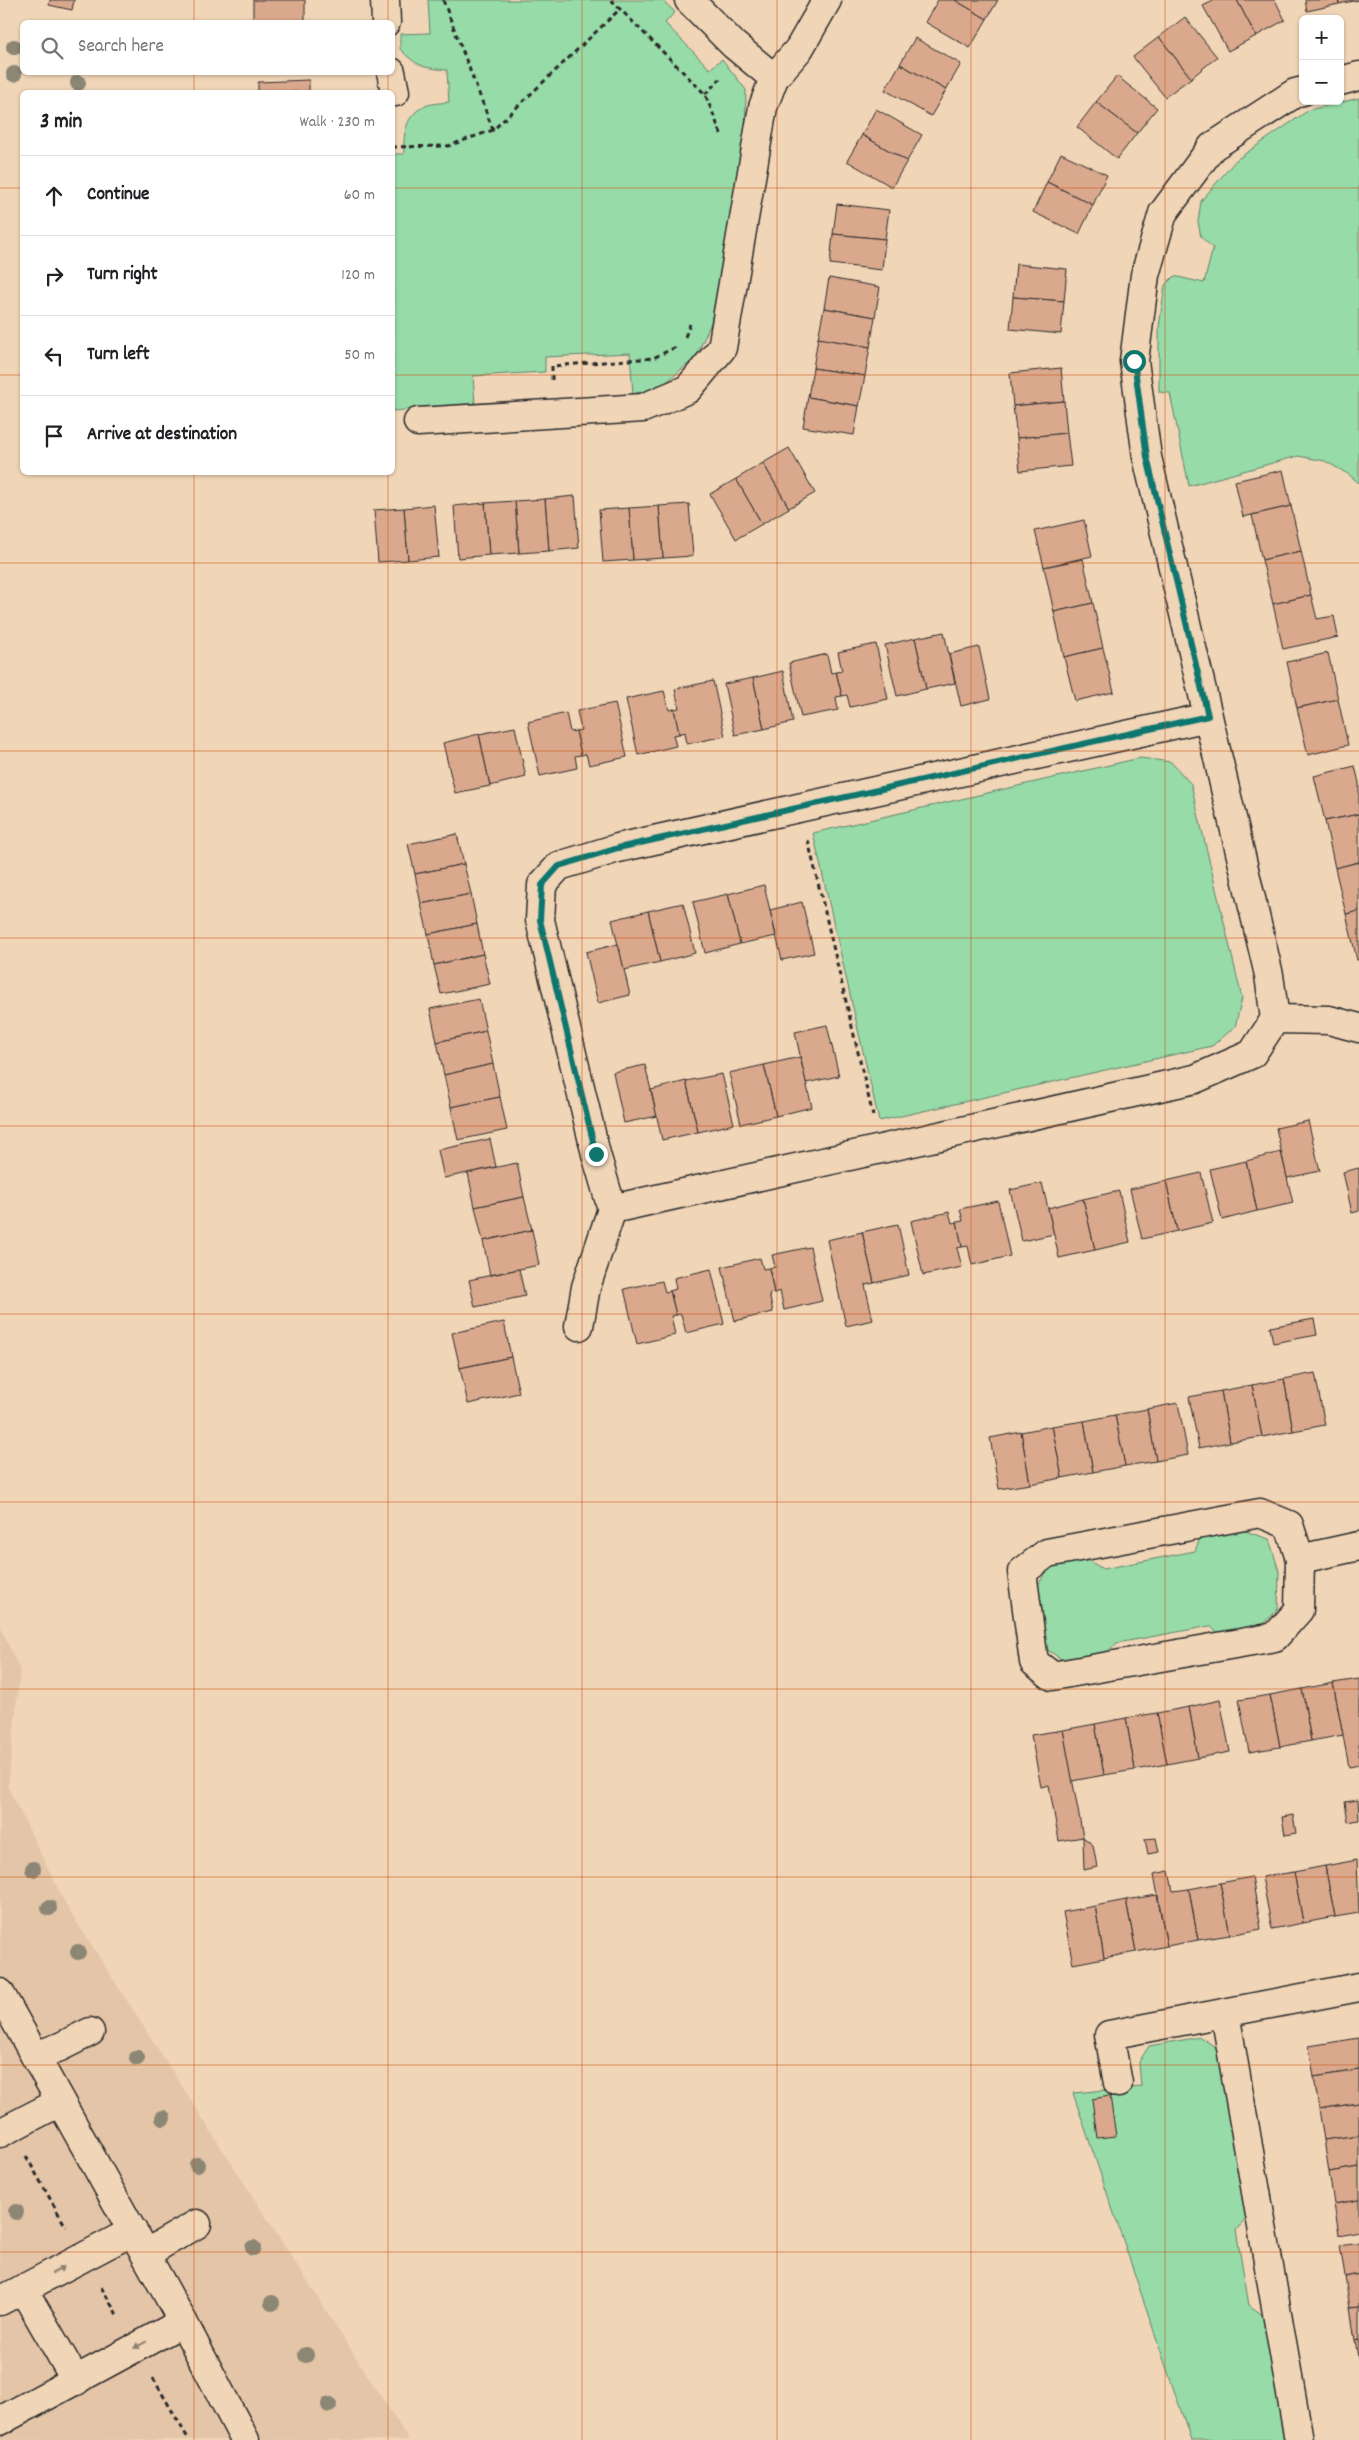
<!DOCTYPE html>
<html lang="en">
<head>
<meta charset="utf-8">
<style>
	:root { --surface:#fff; --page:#f6f6f6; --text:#202124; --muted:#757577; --line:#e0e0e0 }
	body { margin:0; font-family:Dekko,sans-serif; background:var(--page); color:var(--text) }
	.controls { position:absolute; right:15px; top:15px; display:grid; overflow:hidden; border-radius:8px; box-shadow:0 1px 4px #0004 }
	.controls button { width:45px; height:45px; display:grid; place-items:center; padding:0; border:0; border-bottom:1px solid var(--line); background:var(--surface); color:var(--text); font:25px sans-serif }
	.stop { position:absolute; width:15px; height:15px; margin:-11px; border:4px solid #0f766e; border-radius:50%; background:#fff }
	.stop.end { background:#0f766e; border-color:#fff; box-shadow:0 1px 5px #0008 }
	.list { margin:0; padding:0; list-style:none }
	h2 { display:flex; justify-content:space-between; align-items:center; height:65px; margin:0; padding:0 20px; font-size:21px }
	h2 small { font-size:16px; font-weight:400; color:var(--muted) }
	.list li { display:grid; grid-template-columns:32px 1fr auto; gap:15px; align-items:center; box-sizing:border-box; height:80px; padding:0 20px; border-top:1px solid var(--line) }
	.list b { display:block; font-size:19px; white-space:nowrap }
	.list em { font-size:16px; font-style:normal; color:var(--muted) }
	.icon { flex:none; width:28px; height:28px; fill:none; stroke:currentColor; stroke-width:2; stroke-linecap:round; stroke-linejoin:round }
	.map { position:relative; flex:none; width:1359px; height:2440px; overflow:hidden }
	.search { position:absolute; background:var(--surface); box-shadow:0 1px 4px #0004; left:20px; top:20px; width:375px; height:55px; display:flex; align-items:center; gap:12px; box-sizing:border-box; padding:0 18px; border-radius:8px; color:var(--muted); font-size:19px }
	.panel { position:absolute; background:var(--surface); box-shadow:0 1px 4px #0004; left:20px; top:90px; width:375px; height:385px; border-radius:8px }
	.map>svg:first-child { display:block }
</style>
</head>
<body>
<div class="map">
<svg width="1359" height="2440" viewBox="0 0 1359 2440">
	<rect width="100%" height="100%" fill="#f0d5b7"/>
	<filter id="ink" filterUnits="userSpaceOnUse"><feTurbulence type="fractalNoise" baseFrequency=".02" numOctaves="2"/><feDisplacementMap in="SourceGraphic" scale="10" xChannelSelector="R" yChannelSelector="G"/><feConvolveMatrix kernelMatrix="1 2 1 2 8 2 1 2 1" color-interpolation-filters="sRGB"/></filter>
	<g filter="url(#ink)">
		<path fill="#e5c5a7" d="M0,1625l20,46 -12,116 59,120 342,533h-409z"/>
		<g fill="#96dba8" stroke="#60836a">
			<path d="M428,0h234l13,12 -10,11 45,46 12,-10 24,31 -1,47 -34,186 -15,34 -34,29 -29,8 -3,-41 -85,4v15l-72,4 2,28 -82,7v-257h11c-1,-19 1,-39 21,-48 7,-3 17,-3 24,-4l-2,-32c-23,-2 -31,-4 -47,-21v-15l30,-1z"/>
			<path d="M1359,98v385l-11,-9 -23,-13 -27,-5 -109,30 -19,-93 -11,-1v-65l6,-42 9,-9 30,7 9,-35 -12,-11 -3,-15 3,-21 35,-41 73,-50z"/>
			<path d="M1140,758l31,4 20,22 51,214 -7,29 -23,19 -333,75 -66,-288z"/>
			<path d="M1239,1529l30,10 10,32 -1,38 -19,20 -38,7 -11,-10 -93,17 -11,10 -42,8 -19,-13 -11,-57 16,-25 36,-7 17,10 92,-18 6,-15z"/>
			<path d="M1200,2037l20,13 27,168 -11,12 13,75 15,11 20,124h-93l-118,-347 68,-6 -2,-25 10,-16z"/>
		</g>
		<g fill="#daa88d" stroke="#2b2b2b">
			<path d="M50,0h24l-2,10 -23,-5z"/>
			<rect x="253" y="0" width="52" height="22"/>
			<path d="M938,0h17l32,19 -17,29 -45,-26z"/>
			<path d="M955,0h43l-11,19z"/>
			<path d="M1215,0h22l19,36 -28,15 -25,-45z"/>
			<path d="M1237,0h38l10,20 -29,16z"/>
			<path d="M1305,0h33l1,4 -32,7z"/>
			<path d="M1338,0h20l-19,4z"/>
			<path d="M1185,17l32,40 -26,21 -32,-41z"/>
			<path d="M1159,37l32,41 -26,19 -32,-40z"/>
			<path d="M915,38l46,26 -15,26 -46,-26z"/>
			<path d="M900,64l46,26 -15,26 -46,-26z"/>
			<path d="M1117,76l40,32 -20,25 -41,-31z"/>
			<path d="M309,80v12h-51v-10z"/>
			<path d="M1096,102l41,31 -20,26 -40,-32z"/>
			<path d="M876,109l46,26 -15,26 -45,-26z"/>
			<path d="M862,135l45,26 -15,26 -45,-26z"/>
			<path d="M1061,153l46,22 -14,30 -46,-23z"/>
			<path d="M1047,182l46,23 -14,29 -46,-22z"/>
			<path d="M837,204l52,6 -4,29 -52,-5z"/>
			<path d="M833,234l52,5 -3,31 -52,-6z"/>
			<path d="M1016,264l51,5 -3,32 -51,-4z"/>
			<path d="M829,278l51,9 -5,30 -51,-9z"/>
			<path d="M1013,297l51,4 -3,33 -51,-5z"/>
			<path d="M824,308l51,9 -5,30 -52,-9z"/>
			<path d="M818,338l52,9 -5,29 -52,-8z"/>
			<path d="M813,368l52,8 -6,30 -51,-9z"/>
			<path d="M1061,368l3,33 -51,5 -3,-33z"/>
			<path d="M808,397l51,9 -5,29 -51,-8z"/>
			<path d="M1064,401l3,32 -50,5 -4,-32z"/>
			<path d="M1067,433l4,33 -51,5 -3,-33z"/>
			<path d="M789,448l26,45 -26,15 -26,-45z"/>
			<path d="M763,463l26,45 -27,16 -26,-45z"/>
			<path d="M1283,470l8,36 -48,11 -8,-36z"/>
			<path d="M736,479l26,45 -26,15 -26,-45z"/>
			<path d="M575,496l4,52 -30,3 -4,-52z"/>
			<path d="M545,499l4,52 -30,2 -4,-52z"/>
			<path d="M515,501l4,52 -30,2 -4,-52z"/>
			<path d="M485,503l4,52 -31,3 -4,-52z"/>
			<path d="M689,504l4,52 -30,2 -4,-52z"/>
			<path d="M434,505l5,52 -31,3 -4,-52z"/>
			<path d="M659,506l4,52 -30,2 -4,-52z"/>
			<path d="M1291,506l10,45 -39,9 -10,-45z"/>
			<path d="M404,508l4,52 -30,2 -4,-52z"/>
			<path d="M629,508l4,52 -30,2 -4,-52z"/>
			<path d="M1084,520l8,36 -48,11 -9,-36z"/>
			<path d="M1301,551l10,44 -38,9 -11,-44z"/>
			<path d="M1083,559l10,44 -39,9 -10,-45z"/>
			<path d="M1311,595l6,24 17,-3 4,21 -55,12 -10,-45z"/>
			<path d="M1093,603l10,45 -39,9 -10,-45z"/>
			<path d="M944,632l11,51 -29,6 -11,-51z"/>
			<path d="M915,638l11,51 -29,7 -12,-51z"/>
			<path d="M876,644l12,55 -38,8 -3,-12 -5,1 -6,-24 6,-1 -4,-19z"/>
			<path d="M979,647l11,52 -29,7 -12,-52z"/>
			<path d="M1103,648l11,44 -39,9 -11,-44z"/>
			<path d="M1328,653l10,46 -41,9 -10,-46z"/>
			<path d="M827,654l4,19 5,-1 6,24 -6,1 2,13 -37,7 -12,-54z"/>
			<path d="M783,671l10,51 -29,7 -11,-51z"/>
			<path d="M753,678l11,51 -29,6 -11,-51z"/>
			<path d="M713,681l12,55 -38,8 -2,-12 -6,2 -5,-25 5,-1 -4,-19z"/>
			<path d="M664,691l5,19 5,-1 5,25 -6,1 3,11 -38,9 -12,-56z"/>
			<path d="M1338,699l10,46 -40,10 -11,-47z"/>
			<path d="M615,703l12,54 -38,8 -3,-11 -5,1 -5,-24 5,-1 -4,-19z"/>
			<path d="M566,713l4,19 6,-1 5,24 -6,1 2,12 -37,8 -12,-54z"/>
			<path d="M515,727l11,50 -36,9 -11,-52z"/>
			<path d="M479,734l11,52 -35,7 -12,-50z"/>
			<path d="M1355,766l4,17v31l-34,7 -11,-45z"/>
			<path d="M1359,814v48l-24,6 -10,-47z"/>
			<path d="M457,834l7,30 -49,10 -7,-30z"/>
			<path d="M1359,862v49l-13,3 -11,-46z"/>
			<path d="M464,864l7,30 -50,10 -6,-30z"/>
			<path d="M764,885l12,51 -36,8 -12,-50z"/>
			<path d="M471,894l6,30 -49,10 -7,-30z"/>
			<path d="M728,894l12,50 -35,9 -12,-51z"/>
			<path d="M802,902l12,51 -32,7 -12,-50z"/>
			<path d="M683,903l12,50 -35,9 -12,-51z"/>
			<path d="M648,911l12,51 -36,8 -12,-50z"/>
			<path d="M1359,911v49h-2l-11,-46z"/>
			<path d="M477,924l6,30 -49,11 -6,-31z"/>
			<path d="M618,944l12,51 -32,8 -12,-51z"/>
			<path d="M483,954l7,30 -49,10 -7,-29z"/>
			<path d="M479,999l7,32 -49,11 -7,-33z"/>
			<path d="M827,1025l12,51 -33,7 -11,-51z"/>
			<path d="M486,1031l7,33 -49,11 -7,-33z"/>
			<path d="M800,1057l12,50 -36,9 -12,-51z"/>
			<path d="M493,1064l7,33 -49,10 -7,-32z"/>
			<path d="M645,1065l12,51 -33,7 -11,-51z"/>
			<path d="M764,1065l12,51 -35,8 -12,-51z"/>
			<path d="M722,1074l12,50 -36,8 -12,-51z"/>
			<path d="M686,1081l12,51 -36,8 -11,-50z"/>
			<path d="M500,1097l7,33 -49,10 -7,-33z"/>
			<path d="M1308,1121l12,50 -33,7 -11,-50z"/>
			<path d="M490,1139l6,28 -52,11 -6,-28z"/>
			<path d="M1281,1152l12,51 -36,8 -11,-50z"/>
			<path d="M1246,1161l11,50 -35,9 -12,-51z"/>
			<path d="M517,1163l7,34 -49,10 -7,-34z"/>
			<path d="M1359,1168v43l-7,2 -9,-41z"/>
			<path d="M1201,1173l12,50 -36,8 -11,-50z"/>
			<path d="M1166,1181l11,50 -35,8 -12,-50z"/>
			<path d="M1042,1183l12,51 -32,7 -12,-51z"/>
			<path d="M1119,1191l11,51 -35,8 -12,-51z"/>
			<path d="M524,1197l8,33 -49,11 -8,-34z"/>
			<path d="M1083,1199l12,51 -36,8 -11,-50z"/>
			<path d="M998,1201l12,55 -38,9 -4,-19 -6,1 -5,-25 6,-1 -3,-12z"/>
			<path d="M949,1212l3,11 5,-1 5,25 -5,1 5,19 -39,8 -12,-54z"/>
			<path d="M898,1224l11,51 -35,8 -12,-51z"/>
			<path d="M532,1230l7,35 -49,10 -7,-34z"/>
			<path d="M862,1232l12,51 -9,2 8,35 -27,6 -19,-86z"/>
			<path d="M810,1247l12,54 -38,9 -4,-19 -6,2 -5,-25 6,-1 -3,-12z"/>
			<path d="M760,1258l3,11 6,-1 5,25 -5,1 4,18 -38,9 -13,-54z"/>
			<path d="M519,1269l6,27 -50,11 -6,-27z"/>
			<path d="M711,1269l13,55 -38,9 -5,-19 -5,1 -6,-24 6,-2 -2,-11z"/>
			<path d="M662,1281l3,11 5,-1 6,24 -5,1 4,19 -38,9 -13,-55z"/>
			<path d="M1314,1319l3,16 -44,8 -3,-16z"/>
			<path d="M504,1322l7,35 -51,11 -8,-35z"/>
			<path d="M511,1357l8,36 -51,11 -8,-36z"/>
			<path d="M1315,1373l10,52 -32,6 -9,-52z"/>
			<path d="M1284,1379l9,52 -31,6 -10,-52z"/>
			<path d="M1252,1385l10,52 -32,5 -9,-51z"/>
			<path d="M1221,1391l9,51 -31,6 -10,-51z"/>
			<path d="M1178,1403l10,52 -32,6 -9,-52z"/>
			<path d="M1147,1409l9,52 -31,5 -10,-51z"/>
			<path d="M1115,1415l10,51 -32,6 -9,-51z"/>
			<path d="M1084,1421l9,51 -31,6 -10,-52z"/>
			<path d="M1052,1426l10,52 -32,6 -9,-52z"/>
			<path d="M1021,1432l9,52 -31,5 -9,-51z"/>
			<path d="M1359,1679v86l-10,2 -16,-84z"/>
			<path d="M1333,1683l10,52 -32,6 -9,-52z"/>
			<path d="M1302,1689l9,52 -31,6 -10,-52z"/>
			<path d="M1270,1695l10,52 -31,5 -10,-52z"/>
			<path d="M1220,1700l10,52 -32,6 -9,-51z"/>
			<path d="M1189,1707l9,51 -31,6 -10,-51z"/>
			<path d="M1157,1713l10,51 -32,6 -9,-52z"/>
			<path d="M1126,1718l9,52 -31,5 -9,-51z"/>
			<path d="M1095,1724l9,51 -32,6 -9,-51z"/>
			<path d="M1063,1730l20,107 -24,4 -10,-56 -8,2 -10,-52z"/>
			<path d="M1358,1800l1,20 -11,2 -3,-20z"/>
			<path d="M1293,1815l3,18 -11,2 -3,-18z"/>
			<path d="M1083,1837l10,8 4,22 -13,3z"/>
			<path d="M1156,1838l3,14 -11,2 -3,-15z"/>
			<path d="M1357,1860l2,53 -24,4 -10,-51z"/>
			<path d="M1325,1866l10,51 -32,6 -9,-51z"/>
			<path d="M1169,1871l4,20 16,-2 9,51 -31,6 -13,-72z"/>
			<path d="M1294,1872l9,51 -31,6 -10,-52z"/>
			<path d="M1252,1877l9,52 -31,6 -10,-52z"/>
			<path d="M1220,1883l10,52 -32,5 -9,-51z"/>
			<path d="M1157,1895l10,51 -31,6 -10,-52z"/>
			<path d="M1126,1900l10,52 -32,6 -9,-52z"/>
			<path d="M1095,1906l9,52 -31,6 -10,-52z"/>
			<path d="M1359,2038v32l-45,7 -5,-31z"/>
			<path d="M1359,2070v33l-40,6 -5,-32z"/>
			<path d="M1110,2096l6,40 -19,2 -5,-39z"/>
			<path d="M1359,2103v32l-35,5 -5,-31z"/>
			<path d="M1359,2135v32l-30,5 -5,-32z"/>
			<path d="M1359,2167v33l-25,4 -5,-32z"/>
			<path d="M1359,2200v31l-20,4 -5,-31z"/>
			<path d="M1359,2242v32l-14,3 -5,-32z"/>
			<path d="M1359,2274v33l-9,1 -5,-31z"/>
			<path d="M1359,2307v32l-4,1 -5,-32z"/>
			<path d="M1359,2339v24l-4,-23z"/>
		</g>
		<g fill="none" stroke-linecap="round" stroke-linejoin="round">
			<defs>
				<g id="minor">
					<path d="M385,0l1,22"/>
					<path d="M689,0l45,45 40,33"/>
					<path d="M391,72l4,20"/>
					<path d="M1340,81l19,-5"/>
					<path d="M418,422l225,-14 45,-19 34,-41 41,-241 11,-29 25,-29 28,-49"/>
					<path d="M1275,1019l54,1 30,8"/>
					<path d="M612,1209l583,-130 57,-25 23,-35 -6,-44 -122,-518 -13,-96 11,-86 18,-62 49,-66 83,-54 8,-2"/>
					<path d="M579,1326l7,-39 26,-78 -16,-55 -56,-234 2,-35 17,-19 59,-18 590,-131"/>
					<path d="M1260,1513l29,12 11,34 -1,51 -24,27 -223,39 -18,-14 -12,-90 25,-19z"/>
					<path d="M1300,1559l59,-13"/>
					<path d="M0,1993l183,329 62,118"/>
					<path d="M1225,2013l74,427"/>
					<path d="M35,2056l25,-9 30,-15"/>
					<path d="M1118,2083l-9,-48 250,-48"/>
					<path d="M0,2133l60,-31"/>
					<path d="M145,2254l52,-30"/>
					<path d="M23,2289l53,92"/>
					<path d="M0,2301l133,-70"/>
					<path d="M0,2421l183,-99"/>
				</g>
			</defs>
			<use href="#minor" stroke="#2b2b2b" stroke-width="31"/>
			<g stroke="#2b2b2b" stroke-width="3" stroke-dasharray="5 4" stroke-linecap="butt">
				<path d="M443,0l50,130"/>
				<path d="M611,0l94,94 17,42"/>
				<path d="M705,94l15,-15"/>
				<path d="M392,147l56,-1 45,-16 127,-121"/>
				<path d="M685,337l5,-13"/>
				<path d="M552,380v-14l101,-8 23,-11"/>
				<path d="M808,840l65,276"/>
				<path d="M26,2156l40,71"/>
				<path d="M101,2287l18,31"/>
				<path d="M153,2378l36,62"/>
			</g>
			<use href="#minor" stroke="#f0d5b7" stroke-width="28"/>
		</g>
		<g fill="#8c8674">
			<circle cx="14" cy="47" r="8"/>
			<circle cx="14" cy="74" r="8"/>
			<circle cx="78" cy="83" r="8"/>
			<circle cx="33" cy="1869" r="8"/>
			<circle cx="49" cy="1908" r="8"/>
			<circle cx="78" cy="1952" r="8"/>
			<circle cx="137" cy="2058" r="8"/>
			<circle cx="163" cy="2118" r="8"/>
			<circle cx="197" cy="2165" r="8"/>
			<circle cx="16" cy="2212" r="8"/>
			<circle cx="253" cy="2248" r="8"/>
			<circle cx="272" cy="2303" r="8"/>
			<circle cx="306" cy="2355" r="8"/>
			<circle cx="329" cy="2405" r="8"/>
		</g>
		<defs><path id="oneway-solid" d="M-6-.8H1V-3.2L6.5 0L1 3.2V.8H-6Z" transform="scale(1.25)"/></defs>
		<g fill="#8e8071">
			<use href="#oneway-solid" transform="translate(58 2270) rotate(-28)"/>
			<use href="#oneway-solid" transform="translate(140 2345) rotate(152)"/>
		</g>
	</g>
	<g fill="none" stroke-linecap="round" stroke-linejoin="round" filter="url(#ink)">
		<path stroke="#0f766e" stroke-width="6" d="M596,1154l-56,-234 2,-35 17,-19 59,-18 590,-132 -61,-259 -13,-96"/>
	</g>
	<path fill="none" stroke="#cc5211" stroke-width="1" stroke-opacity="0.55" d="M194,0v22M388,0v22M582,0v2440M777,0v2440M971,0v2440M1165,0v2440M194,72v20M388,72v20M0,188h22M392,188h967M0,375h22M392,375h967M194,472v1968M388,472v1968M0,563h1359M0,751h1359M0,938h1359M0,1126h1359M0,1314h1359M0,1502h1359M0,1689h1359M0,1877h1359M0,2065h1359M0,2252h1359"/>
</svg>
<div class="controls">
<button>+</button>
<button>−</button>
</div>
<div class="stop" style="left:1134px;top:361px"></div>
<div class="stop end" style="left:596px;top:1154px"></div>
<div class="search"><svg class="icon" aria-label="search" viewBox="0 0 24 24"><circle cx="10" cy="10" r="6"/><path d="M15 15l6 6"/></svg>Search here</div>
<section class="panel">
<h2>3 min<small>Walk · 230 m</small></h2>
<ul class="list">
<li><svg class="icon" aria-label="ahead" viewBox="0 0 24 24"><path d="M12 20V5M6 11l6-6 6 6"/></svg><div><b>Continue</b></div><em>60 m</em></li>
<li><svg class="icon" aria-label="right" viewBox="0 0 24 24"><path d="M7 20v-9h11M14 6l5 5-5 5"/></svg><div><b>Turn right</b></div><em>120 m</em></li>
<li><svg class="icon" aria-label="left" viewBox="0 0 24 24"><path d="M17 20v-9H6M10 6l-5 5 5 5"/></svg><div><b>Turn left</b></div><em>50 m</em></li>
<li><svg class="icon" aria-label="arrive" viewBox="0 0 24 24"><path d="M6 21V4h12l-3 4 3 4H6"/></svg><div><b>Arrive at destination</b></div></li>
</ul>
</section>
</div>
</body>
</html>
